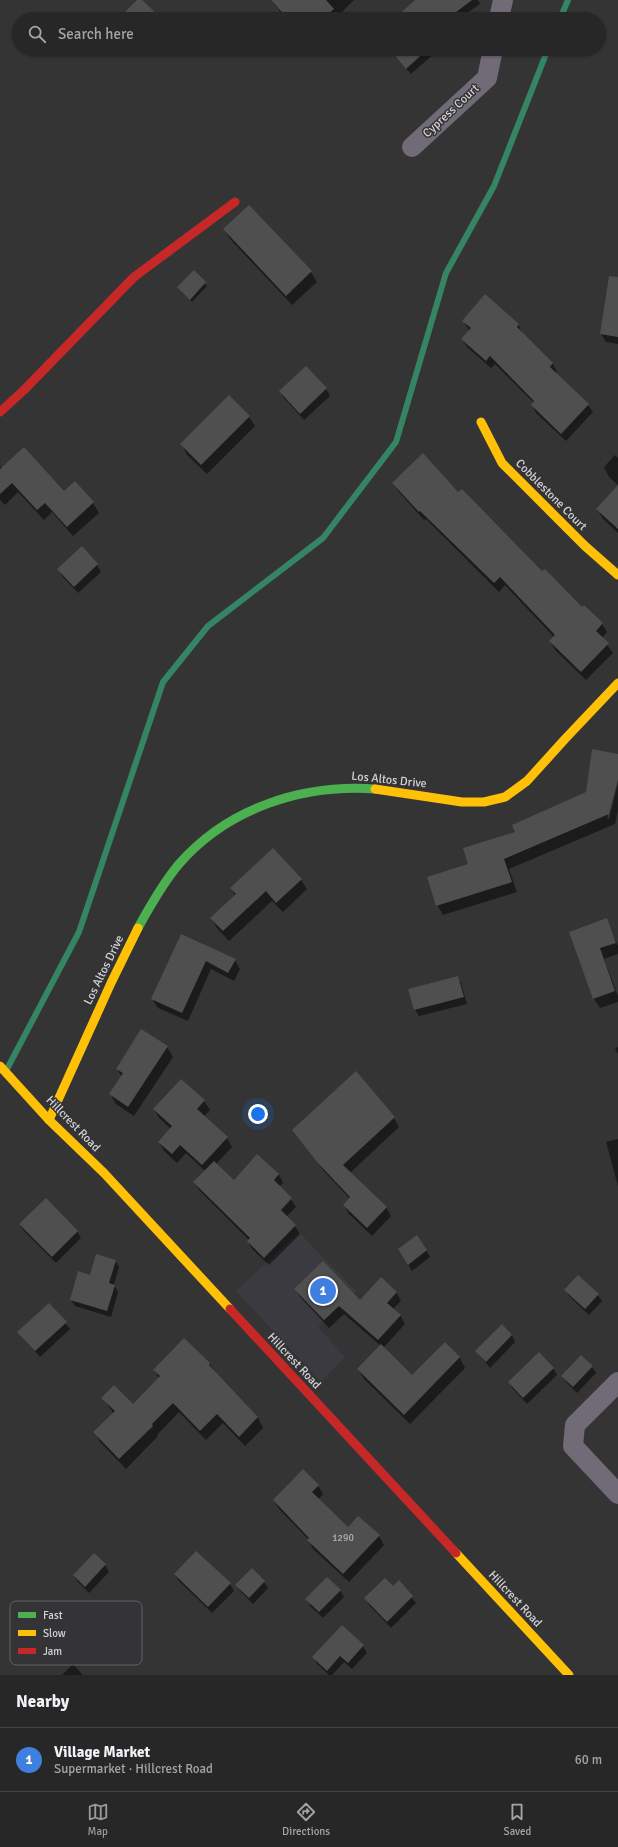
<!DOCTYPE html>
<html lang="en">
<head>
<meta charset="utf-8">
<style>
	:root { --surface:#272728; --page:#2f2f30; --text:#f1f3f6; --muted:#a4a5a8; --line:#434445; --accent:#9b9b9c }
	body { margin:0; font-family:Signika,sans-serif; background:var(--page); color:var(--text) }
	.you { position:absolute; left:258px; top:1114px; width:14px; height:14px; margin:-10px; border:3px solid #fff; border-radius:50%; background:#1a73e8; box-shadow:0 0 0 6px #1a73e833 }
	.badge { display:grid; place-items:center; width:26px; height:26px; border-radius:50%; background:var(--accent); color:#fff; font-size:13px; font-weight:700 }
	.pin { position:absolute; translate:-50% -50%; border:2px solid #fff; box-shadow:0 1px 4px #0006 }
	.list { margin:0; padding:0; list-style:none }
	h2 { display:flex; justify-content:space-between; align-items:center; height:52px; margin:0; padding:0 16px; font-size:17px }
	h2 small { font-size:13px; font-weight:400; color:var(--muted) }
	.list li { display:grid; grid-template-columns:26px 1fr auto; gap:12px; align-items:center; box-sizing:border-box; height:64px; padding:0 16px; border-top:1px solid var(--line) }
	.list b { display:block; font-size:15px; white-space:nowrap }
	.list p { margin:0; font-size:13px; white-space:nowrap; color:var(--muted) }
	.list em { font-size:13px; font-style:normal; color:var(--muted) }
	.icon { flex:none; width:22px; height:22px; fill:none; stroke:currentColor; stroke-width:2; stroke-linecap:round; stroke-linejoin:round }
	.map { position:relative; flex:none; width:618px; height:1675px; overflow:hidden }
	.search { position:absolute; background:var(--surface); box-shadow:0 1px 3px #0004; left:12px; right:12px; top:12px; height:44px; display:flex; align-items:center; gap:10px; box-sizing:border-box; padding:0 14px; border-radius:22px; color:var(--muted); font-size:15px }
	.sheet { height:116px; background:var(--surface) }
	nav { display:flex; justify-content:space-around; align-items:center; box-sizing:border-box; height:56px; border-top:1px solid var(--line); background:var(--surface); font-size:11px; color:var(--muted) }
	nav a { display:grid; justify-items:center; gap:2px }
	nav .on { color:var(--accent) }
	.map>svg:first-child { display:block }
</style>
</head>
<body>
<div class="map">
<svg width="618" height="1675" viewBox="0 0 618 1675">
	<rect width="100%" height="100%" fill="#343435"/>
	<path fill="#3c3a41" d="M299,1232l57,59 -38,36 27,30 -24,25 -85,-91z"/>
	<g fill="#0007">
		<path d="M271,0h83l-17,17 1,2h-52z"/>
		<path d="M416,0h62l2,4 -21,15h-64z"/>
		<path d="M388,49h46l2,3 -25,22z"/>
		<path d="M249,206l62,66 6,10 -25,23 -62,-66 -6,-10z"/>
		<path d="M194,272l13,14 -15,16 -14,-15z"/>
		<path d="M607,296l11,2v46l-12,-2 -5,-8z"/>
		<path d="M463,321l55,3 4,9 31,31 4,8 -1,1 32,32 5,7 -27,29 -30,-28 -4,-8 2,-2 -39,-39 -4,4 -24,-21 -5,-8 8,-8z"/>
		<path d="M306,368l20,21 4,7 -26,24 -20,-22 -3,-6z"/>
		<path d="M249,417l6,9 -48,48 -20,-19 -5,-10z"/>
		<path d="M615,455l3,3v27l-9,-8 -5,-10z"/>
		<path d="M0,466l2,2 62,24 11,-10 18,21 6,10 -26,23 -21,-24 -8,8 -26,-28 -13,13 -5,-5z"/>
		<path d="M393,483l65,11 84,79 40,35 20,16 5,8 -5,6 11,15 -27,27 -31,-30 -5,-9 4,-4 -49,-52 -6,7 -73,-73 -2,1 -26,-29z"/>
		<path d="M618,487v46l-15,-14 -6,-10z"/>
		<path d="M81,548l16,17 4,7 -23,21 -16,-17 -3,-7z"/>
		<path d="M618,755v20l-11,43 2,1 9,-36v27l-3,14 -106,45 8,23 -74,23 -6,-10 32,-40 47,-33 71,-39z"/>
		<path d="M301,880l6,9 -24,23 -11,-11 -43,40 -12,-13 -6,-10 24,-22 -4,-8z"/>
		<path d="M606,919l12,27v8l-14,5 14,37v6l-18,6 -6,-9 -24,-67z"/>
		<path d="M181,935l54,25 5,9 -6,12 -23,-12 -23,52 -30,-13 -6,-9z"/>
		<path d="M457,977l4,6 6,21 -48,12 -4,-6 -5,-21z"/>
		<path d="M167,1047l6,10 -39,59 -18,-12 -6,-10 12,-17 -5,-8z"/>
		<path d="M618,1047v7l-3,-5z"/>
		<path d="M356,1073l38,45 5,9 -49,46 36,34 5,9 -19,20 -23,-22 -5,-9 6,-6 -26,-28 -31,-41z"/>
		<path d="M204,1101l6,9 -6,6 23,22 5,9 -16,17 18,18 23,-26 22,19 4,8 -4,4 12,12 5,8 -10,10 9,9 5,8 -31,31 -17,-16 -4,-8 1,-1 -50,-50 -5,-8 11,-11 -19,-18 -9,10 -13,-12 -5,-9 12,-13 -12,-11 -5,-9z"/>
		<path d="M618,1139v47l-12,-44z"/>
		<path d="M20,1225l57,6 4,7 -25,25 -32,-32z"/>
		<path d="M426,1250l4,7 -18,14 -9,-15z"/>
		<path d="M115,1260l4,7 -5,18 4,7 -7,25 -36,-11 -4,-6 19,-24z"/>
		<path d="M295,1289l65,13 36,-10 5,9 -8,8 7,6 5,9 -22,24 29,28 33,-33 15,15 5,10 -55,56 -46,-45 -6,-10 23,-23 -37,-32 -15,14 -29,-31z"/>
		<path d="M565,1290l33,5 4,6 -13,14 -20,-19z"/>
		<path d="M49,1304l21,25 -30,28 -22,-25z"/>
		<path d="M512,1335l3,7 -25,26 -14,-17z"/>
		<path d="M184,1340l26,24 5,9 43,45 5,10 -18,18 -22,-23 -17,17 -27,-28 -22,23 1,1 -32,33 -26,-27 -5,-10 19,-18 -11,-16 30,8 26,-28 -5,-8z"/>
		<path d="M581,1356l11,11 4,6 -19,20 -11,-11 -4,-6z"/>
		<path d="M553,1368l4,7 -30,29 -14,-15 -4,-7z"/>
		<path d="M318,1486l5,8 -5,6 30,28 31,8 5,9 -35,37 -36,-33 -4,-9 -30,-31 -5,-8z"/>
		<path d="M94,1554l11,11 4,7 -20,21 -11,-11 -4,-7z"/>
		<path d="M175,1575l55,9 4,7 -22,22 -33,-32z"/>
		<path d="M264,1582l4,6 -15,16 -12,-12 -4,-6z"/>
		<path d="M399,1582l17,21 -25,25 -22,-23 -3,-7 27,-10z"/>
		<path d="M340,1590l4,7 -21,21 -13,-12 -3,-7z"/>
		<path d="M342,1627l21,19 4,7 -15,16 -8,-7 -12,13h-3l-12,-11 -3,-7z"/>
		<path d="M73,1664l10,11h-21z"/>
	</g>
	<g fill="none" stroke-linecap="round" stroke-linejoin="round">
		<g stroke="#358565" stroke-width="6">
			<path d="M560,19l8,-19"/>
			<path d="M7,1069l72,-137 84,-250 45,-56 115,-88 73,-96 50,-169 48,-87 54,-137"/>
		</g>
	</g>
	<g fill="#4f4f50">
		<path d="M137,0h5l20,19h-44z"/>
		<path d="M271,0h55l8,9 -12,10h-34z"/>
		<path d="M415,0h57l-25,19h-53z"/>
		<path d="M389,49h39l-22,20z"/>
		<path d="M249,205l63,66 -26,25 -63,-67z"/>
		<path d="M194,270l12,12 -16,18 -13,-13z"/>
		<path d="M609,276l9,1v60l-18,-3z"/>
		<path d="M485,294l34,30 -2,3 36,36 -3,4 39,37 -28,30 -30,-29 3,-4 -44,-45 -4,5 -25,-22 10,-11 -9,-7z"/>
		<path d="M306,366l21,22 -27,26 -21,-23z"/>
		<path d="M229,395l21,21 -49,49 -21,-21z"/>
		<path d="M24,447l40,44 11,-10 19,21 -27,25 -22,-24 -8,7 -25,-27 -12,11v-25z"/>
		<path d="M423,453l35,39 4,-3 80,82 3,-2 37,38 2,-2 19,18 -7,8 13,12 -28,29 -32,-31 6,-6 -55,-58 -6,6 -74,-72 -1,1 -27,-29z"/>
		<path d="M618,485v44l-22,-20z"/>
		<path d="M82,546l16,18 -24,23 -17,-18z"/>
		<path d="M592,749l26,5v25l-9,35 -105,45 8,23 -76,24 -9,-29 41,-13 -5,-16 52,-16 -3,-7 74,-33z"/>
		<path d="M273,848l29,31 -26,24 -10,-12 -43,40 -13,-13 26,-24 -6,-6z"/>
		<path d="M607,918l9,25 -16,5 15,43 -22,8 -24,-67z"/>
		<path d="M181,934l55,25 -8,14 -22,-12 -24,52 -31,-14z"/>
		<path d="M458,976l6,21 -50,13 -6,-21z"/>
		<path d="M141,1029l27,17 -40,61 -19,-13 14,-21 -7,-4z"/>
		<path d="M356,1071l39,46 -52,48 44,42 -20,21 -24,-23 7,-8 -33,-35 -25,-32z"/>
		<path d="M181,1079l24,21 -8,9 31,28 -26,28 -22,-20 -8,9 -14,-12 14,-16 -19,-17z"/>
		<path d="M257,1154l22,20 -5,6 18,18 -11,12 15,15 -32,33 -17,-17 3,-3 -57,-56 21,-21 20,19z"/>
		<path d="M46,1198l32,33 -26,26 -33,-33z"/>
		<path d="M417,1235l10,15 -19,15 -10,-16z"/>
		<path d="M96,1254l20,6 -7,23 6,2 -8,26 -37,-11 8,-29 12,4z"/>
		<path d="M323,1261l37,39 21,-23 16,15 -10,11 14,12 -23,25 -39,-34 -15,14 -30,-31z"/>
		<path d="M578,1275l21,19 -14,15 -21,-19z"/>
		<path d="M49,1303l18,19 -32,29 -18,-19z"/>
		<path d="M502,1324l10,11 -26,27 -11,-11z"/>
		<path d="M184,1338l26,25 -1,2 49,52 -19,20 -22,-23 -17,17 -27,-28 -21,21 1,2 -34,33 -26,-27 22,-21 -14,-13 13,-13 19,19 27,-28 -7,-6z"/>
		<path d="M445,1342l15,15 -56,58 -47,-46 24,-25 31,31z"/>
		<path d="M539,1352l15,16 -31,30 -15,-16z"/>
		<path d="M581,1355l12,11 -20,21 -12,-11z"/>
		<path d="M303,1469l16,16 -7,7 36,35 10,-11 22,19 -37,39 -36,-34 2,-2 -36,-38z"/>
		<path d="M196,1551l35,32 -23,24 -34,-33z"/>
		<path d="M94,1553l12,11 -21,23 -12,-12z"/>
		<path d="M252,1568l13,13 -16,17 -14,-13z"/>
		<path d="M327,1577l14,13 -22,22 -14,-13z"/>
		<path d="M385,1578l8,8 6,-6 14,16 -26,26 -23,-24z"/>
		<path d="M342,1625l22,20 -16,18 -8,-7 -13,15 -15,-14z"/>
	</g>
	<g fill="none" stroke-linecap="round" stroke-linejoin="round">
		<g stroke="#706b77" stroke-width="20">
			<path d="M499,19l4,-19"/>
			<path d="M412,147l75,-69 6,-29"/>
			<path d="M618,1382l-43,43 -2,21 45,48"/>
		</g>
		<path stroke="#4caf50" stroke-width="9" d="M138,928c12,-22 25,-45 41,-64 49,-56 123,-80 196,-75"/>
		<g stroke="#ffc107" stroke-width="9">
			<path d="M481,422l21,41 83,83 33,29"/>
			<path d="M375,789l87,13h22l21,-5 22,-16 38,-42 53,-56"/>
			<path d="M0,1066l49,54 55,53 126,136"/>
			<path d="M49,1120l62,-137 27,-55"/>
			<path d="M456,1553l113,122"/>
		</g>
		<g stroke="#c62828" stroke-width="9">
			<path d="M0,412l24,-22 110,-113 101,-75"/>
			<path d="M230,1309l226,244"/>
		</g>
	</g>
	<g text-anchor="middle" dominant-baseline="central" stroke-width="3" stroke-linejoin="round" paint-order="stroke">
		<g font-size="10" fill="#b2b2b3">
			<text x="343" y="1538">1290</text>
		</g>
		<g font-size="12" fill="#d3d3d4" stroke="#343336">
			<text transform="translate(451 111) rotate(-43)">Cypress Court</text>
			<text transform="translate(551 495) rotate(45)">Cobblestone Court</text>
			<text transform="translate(389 780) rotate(6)">Los Altos Drive</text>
			<text transform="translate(104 970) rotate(-64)">Los Altos Drive</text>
			<text transform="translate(73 1124) rotate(46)">Hillcrest Road</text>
			<text transform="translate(294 1361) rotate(47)">Hillcrest Road</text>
			<text transform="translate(515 1599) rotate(47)">Hillcrest Road</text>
		</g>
	</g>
	<rect x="10" y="1601" width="132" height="64" rx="6" fill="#343336" stroke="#646365" stroke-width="1"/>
	<rect x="18" y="1612" width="18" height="6" fill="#4caf50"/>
	<rect x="18" y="1630" width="18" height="6" fill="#ffc107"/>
	<rect x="18" y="1648" width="18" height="6" fill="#c62828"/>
	<g font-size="11" fill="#d3d3d4">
		<text x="43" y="1619">Fast</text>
		<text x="43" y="1637">Slow</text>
		<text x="43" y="1655">Jam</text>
	</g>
</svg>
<div class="you"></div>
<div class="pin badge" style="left:323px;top:1291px;background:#3f7fe0">1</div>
<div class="search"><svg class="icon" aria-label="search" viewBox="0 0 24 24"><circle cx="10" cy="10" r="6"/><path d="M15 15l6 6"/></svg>Search here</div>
</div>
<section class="sheet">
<h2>Nearby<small></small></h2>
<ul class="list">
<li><span class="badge" style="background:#3f7fe0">1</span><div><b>Village Market</b><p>Supermarket · Hillcrest Road</p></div><em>60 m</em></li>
</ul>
</section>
<nav>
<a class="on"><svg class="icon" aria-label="map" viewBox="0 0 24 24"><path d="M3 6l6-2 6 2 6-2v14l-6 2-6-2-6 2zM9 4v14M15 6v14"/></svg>Map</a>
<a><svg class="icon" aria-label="directions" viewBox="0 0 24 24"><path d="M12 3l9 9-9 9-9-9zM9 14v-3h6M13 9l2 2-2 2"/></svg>Directions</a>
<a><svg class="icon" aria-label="saved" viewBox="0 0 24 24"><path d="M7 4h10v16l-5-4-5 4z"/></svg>Saved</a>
</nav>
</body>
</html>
